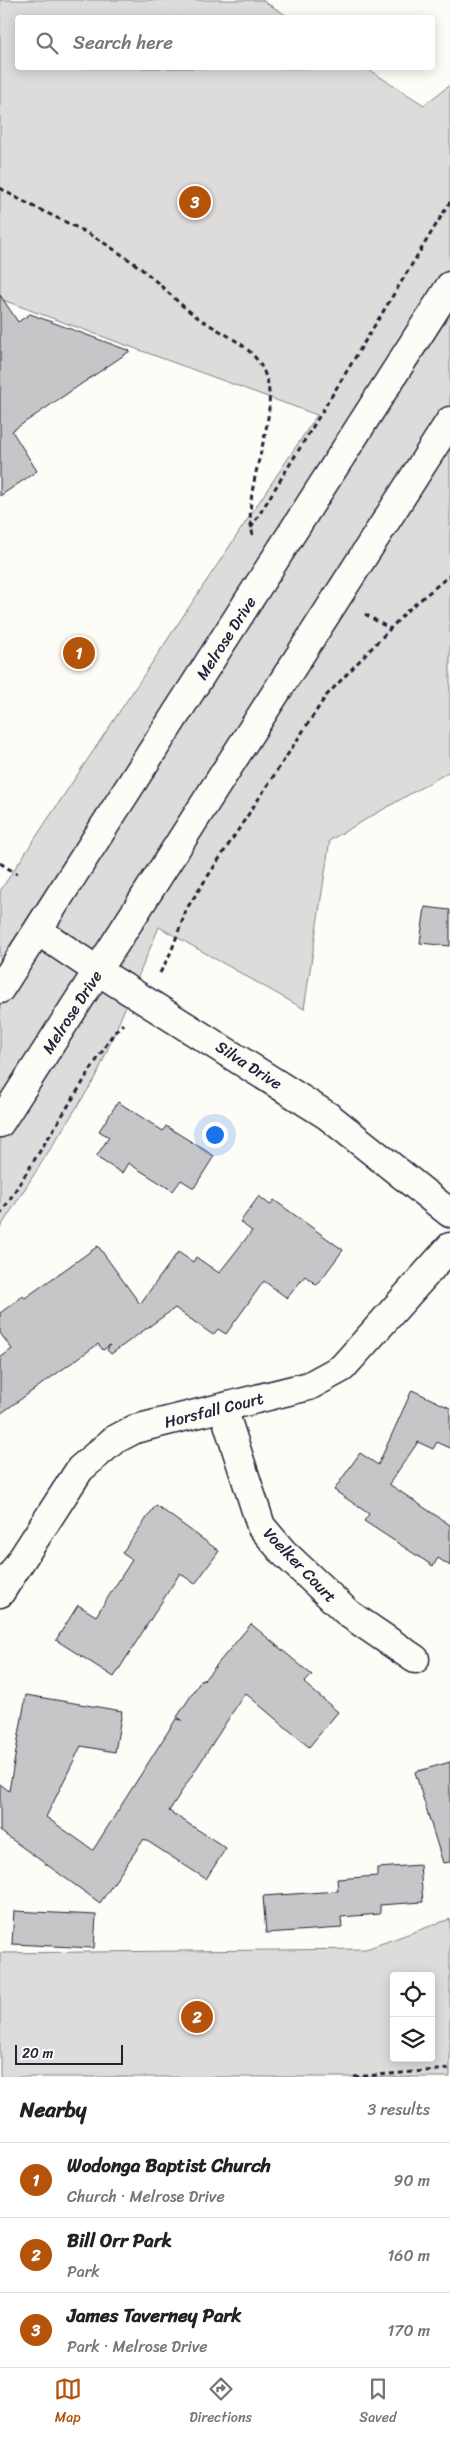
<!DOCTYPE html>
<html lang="en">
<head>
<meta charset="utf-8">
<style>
	:root { --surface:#fff; --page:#f2f2f2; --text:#222; --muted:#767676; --line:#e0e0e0; --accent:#b45309 }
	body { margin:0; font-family:Sriracha,sans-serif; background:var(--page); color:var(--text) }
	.controls { position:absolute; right:15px; bottom:15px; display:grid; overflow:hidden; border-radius:5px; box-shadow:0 2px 12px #0003 }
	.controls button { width:45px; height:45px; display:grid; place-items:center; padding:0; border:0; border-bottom:1px solid var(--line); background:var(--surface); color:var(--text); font:25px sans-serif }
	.scale { position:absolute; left:15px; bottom:12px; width:108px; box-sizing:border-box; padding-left:5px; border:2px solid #22223b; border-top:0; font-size:14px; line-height:18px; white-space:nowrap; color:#22223b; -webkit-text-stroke:4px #fdfcf7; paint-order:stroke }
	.you { position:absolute; left:214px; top:1134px; width:18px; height:18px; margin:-12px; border:4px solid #fff; border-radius:50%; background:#1a73e8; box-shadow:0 0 0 8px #1a73e833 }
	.badge { display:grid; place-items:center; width:32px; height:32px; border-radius:50%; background:var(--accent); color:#fff; font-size:16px; font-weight:700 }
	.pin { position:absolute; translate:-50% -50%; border:2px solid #fff; box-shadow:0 1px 5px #0006 }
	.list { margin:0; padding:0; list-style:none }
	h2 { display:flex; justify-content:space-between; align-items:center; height:65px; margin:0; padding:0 20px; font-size:21px }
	h2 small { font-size:16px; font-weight:400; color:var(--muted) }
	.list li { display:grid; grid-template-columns:32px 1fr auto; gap:15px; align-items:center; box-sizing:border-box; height:75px; padding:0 20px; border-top:1px solid var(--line) }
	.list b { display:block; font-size:19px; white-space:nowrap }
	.list p { margin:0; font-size:16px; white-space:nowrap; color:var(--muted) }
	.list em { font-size:16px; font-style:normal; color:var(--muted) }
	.icon { flex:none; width:28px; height:28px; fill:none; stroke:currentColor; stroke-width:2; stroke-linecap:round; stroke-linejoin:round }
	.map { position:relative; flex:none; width:450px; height:2077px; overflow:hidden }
	.search { position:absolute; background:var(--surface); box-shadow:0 2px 12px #0003; left:15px; right:15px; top:15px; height:55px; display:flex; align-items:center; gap:12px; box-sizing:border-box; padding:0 18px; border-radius:5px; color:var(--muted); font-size:19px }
	.sheet { height:290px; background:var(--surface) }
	nav { display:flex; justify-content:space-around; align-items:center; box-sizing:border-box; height:70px; border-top:1px solid var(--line); background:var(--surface); font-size:14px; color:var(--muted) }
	nav a { display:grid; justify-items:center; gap:2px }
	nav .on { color:var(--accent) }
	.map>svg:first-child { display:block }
</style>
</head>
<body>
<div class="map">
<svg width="450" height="2077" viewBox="0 0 450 2077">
	<rect width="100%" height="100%" fill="#fdfcf7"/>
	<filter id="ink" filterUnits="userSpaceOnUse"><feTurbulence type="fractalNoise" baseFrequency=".02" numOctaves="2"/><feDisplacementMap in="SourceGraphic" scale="10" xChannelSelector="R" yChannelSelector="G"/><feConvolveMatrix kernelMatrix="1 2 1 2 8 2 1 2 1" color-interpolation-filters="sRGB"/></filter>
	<g filter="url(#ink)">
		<g fill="#dddcdb" stroke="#807f8b" fill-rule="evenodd">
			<path d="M0,0h262l27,17 -271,1v50h348l58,37 26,-20v686l-120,69 -26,169 -145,-82 -63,150 -96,151v-337l317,-476 -317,-116z"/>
			<path d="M450,1919v158h-450v-124l366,-4zM394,1976h37v82h-37z"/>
		</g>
		<g fill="#c6c6c8" stroke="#22223b">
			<path d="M0,295l18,27 12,-8 100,37 -118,80 25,40 -37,25z"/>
			<path d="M425,907l25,3v36l-30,-3z"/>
			<path d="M118,1102l45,29 3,-5 48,30 -20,32 -13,-8 -8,11 -45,-28 -6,10 -26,-16 13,-20 -10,-6z"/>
			<path d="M259,1196l11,9 4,-5 69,50 -26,35 -12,-9 -18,22 -23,-17 -38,53 -8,-5 -5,6 -38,-27 -64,46 -4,-4 3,-5 -7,5 -5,-6 -98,70v-56l12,-9 -12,-16v-20l23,-17 2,2 73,-52 42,58 38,-52 15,10 3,-5 23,16 33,-42 -12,-9z"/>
			<path d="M412,1390l38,18v40l-13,-6 -4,7 -15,-7 -29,42 61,41v41l-12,-8 -5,8 -69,-45 5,-7 -35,-24 26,-37 18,12z"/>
			<path d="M156,1505l63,46 -24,33 -15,-11 -66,104 -58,-37 22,-35 18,11 36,-56 -10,-7z"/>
			<path d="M251,1624l61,51 -8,8 34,29 -29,35 -64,-54 -76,118 57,37 -20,31 -62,-40 -44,64 -100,-72v-47l9,7 17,-96 96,16 -7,41 -34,-6 -35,71 47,33 83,-131 6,1 -5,-3 25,-38 2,1z"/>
			<path d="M450,1762v100l-7,1 -28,-91z"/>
			<path d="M420,1865l3,37 -43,3v9l-39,3 1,11 -76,5 -3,-37 75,-5 -1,-12 40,-3v-8z"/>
			<path d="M14,1911l82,4 -2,33 -82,-4z"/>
		</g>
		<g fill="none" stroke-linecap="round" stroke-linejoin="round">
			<defs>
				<g id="minor">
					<path d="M98,971l230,145 122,97"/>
					<path d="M223,1408l38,118 22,26 66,62 66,45"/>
					<path d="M0,1593l80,-124 34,-29 21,-11 174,-43 33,-18 108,-121"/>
				</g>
				<g id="major">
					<path d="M38,931l60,40"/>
					<path d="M0,989l450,-703"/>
					<path d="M0,1123l450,-702"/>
				</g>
			</defs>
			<use href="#minor" stroke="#22223b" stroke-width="31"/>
			<use href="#major" stroke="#22223b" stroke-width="31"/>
			<g stroke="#22223b" stroke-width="3" stroke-dasharray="5 4" stroke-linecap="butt">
				<path d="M0,188c33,21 71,34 104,55 16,10 32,21 46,33 15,13 28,27 43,38 32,24 71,31 76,78 4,43 -28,101 -16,143"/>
				<path d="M251,528l199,-326"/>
				<path d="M365,614l25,15"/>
				<path d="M0,863l17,11"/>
				<path d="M160,973l11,-21 16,-44 139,-212 81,-85 43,-36"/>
				<path d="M0,1215l113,-181 10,-10"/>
				<path d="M354,2077l96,-8"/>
			</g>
			<use href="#minor" stroke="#fdfcf7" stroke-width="28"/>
			<use href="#major" stroke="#fdfcf7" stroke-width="28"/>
		</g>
	</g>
	<g text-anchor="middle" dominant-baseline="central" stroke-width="4" stroke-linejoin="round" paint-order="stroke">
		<g font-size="16" fill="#22223b" stroke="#fdfcf7">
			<text transform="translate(226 638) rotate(-57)">Melrose Drive</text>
			<text transform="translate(72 1012) rotate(-57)">Melrose Drive</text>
			<text transform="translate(249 1065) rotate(33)">Silva Drive</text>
			<text transform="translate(214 1410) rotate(-14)">Horsfall Court</text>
			<text transform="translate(300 1565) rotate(46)">Voelker Court</text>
		</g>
	</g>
</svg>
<div class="controls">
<button><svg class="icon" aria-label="locate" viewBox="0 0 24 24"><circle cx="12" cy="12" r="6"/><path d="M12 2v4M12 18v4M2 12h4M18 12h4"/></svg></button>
<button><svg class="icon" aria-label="layers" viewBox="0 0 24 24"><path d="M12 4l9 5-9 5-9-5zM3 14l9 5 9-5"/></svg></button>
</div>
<div class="scale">20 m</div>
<div class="you"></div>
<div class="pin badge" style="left:79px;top:653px">1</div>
<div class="pin badge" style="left:197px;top:2017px">2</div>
<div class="pin badge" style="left:195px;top:202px">3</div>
<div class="search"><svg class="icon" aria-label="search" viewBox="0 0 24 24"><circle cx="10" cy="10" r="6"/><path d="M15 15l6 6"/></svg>Search here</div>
</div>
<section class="sheet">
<h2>Nearby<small>3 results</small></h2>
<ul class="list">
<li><span class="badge">1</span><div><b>Wodonga Baptist Church</b><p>Church · Melrose Drive</p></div><em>90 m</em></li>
<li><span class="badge">2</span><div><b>Bill Orr Park</b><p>Park</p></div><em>160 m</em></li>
<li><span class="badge">3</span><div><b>James Taverney Park</b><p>Park · Melrose Drive</p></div><em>170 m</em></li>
</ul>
</section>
<nav>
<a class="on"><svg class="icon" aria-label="map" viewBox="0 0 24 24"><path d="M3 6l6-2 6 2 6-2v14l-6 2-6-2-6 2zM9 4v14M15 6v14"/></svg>Map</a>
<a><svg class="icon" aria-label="directions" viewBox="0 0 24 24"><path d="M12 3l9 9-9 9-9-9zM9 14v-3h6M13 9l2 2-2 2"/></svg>Directions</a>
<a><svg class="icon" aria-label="saved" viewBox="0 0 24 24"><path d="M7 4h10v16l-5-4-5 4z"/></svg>Saved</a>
</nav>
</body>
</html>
